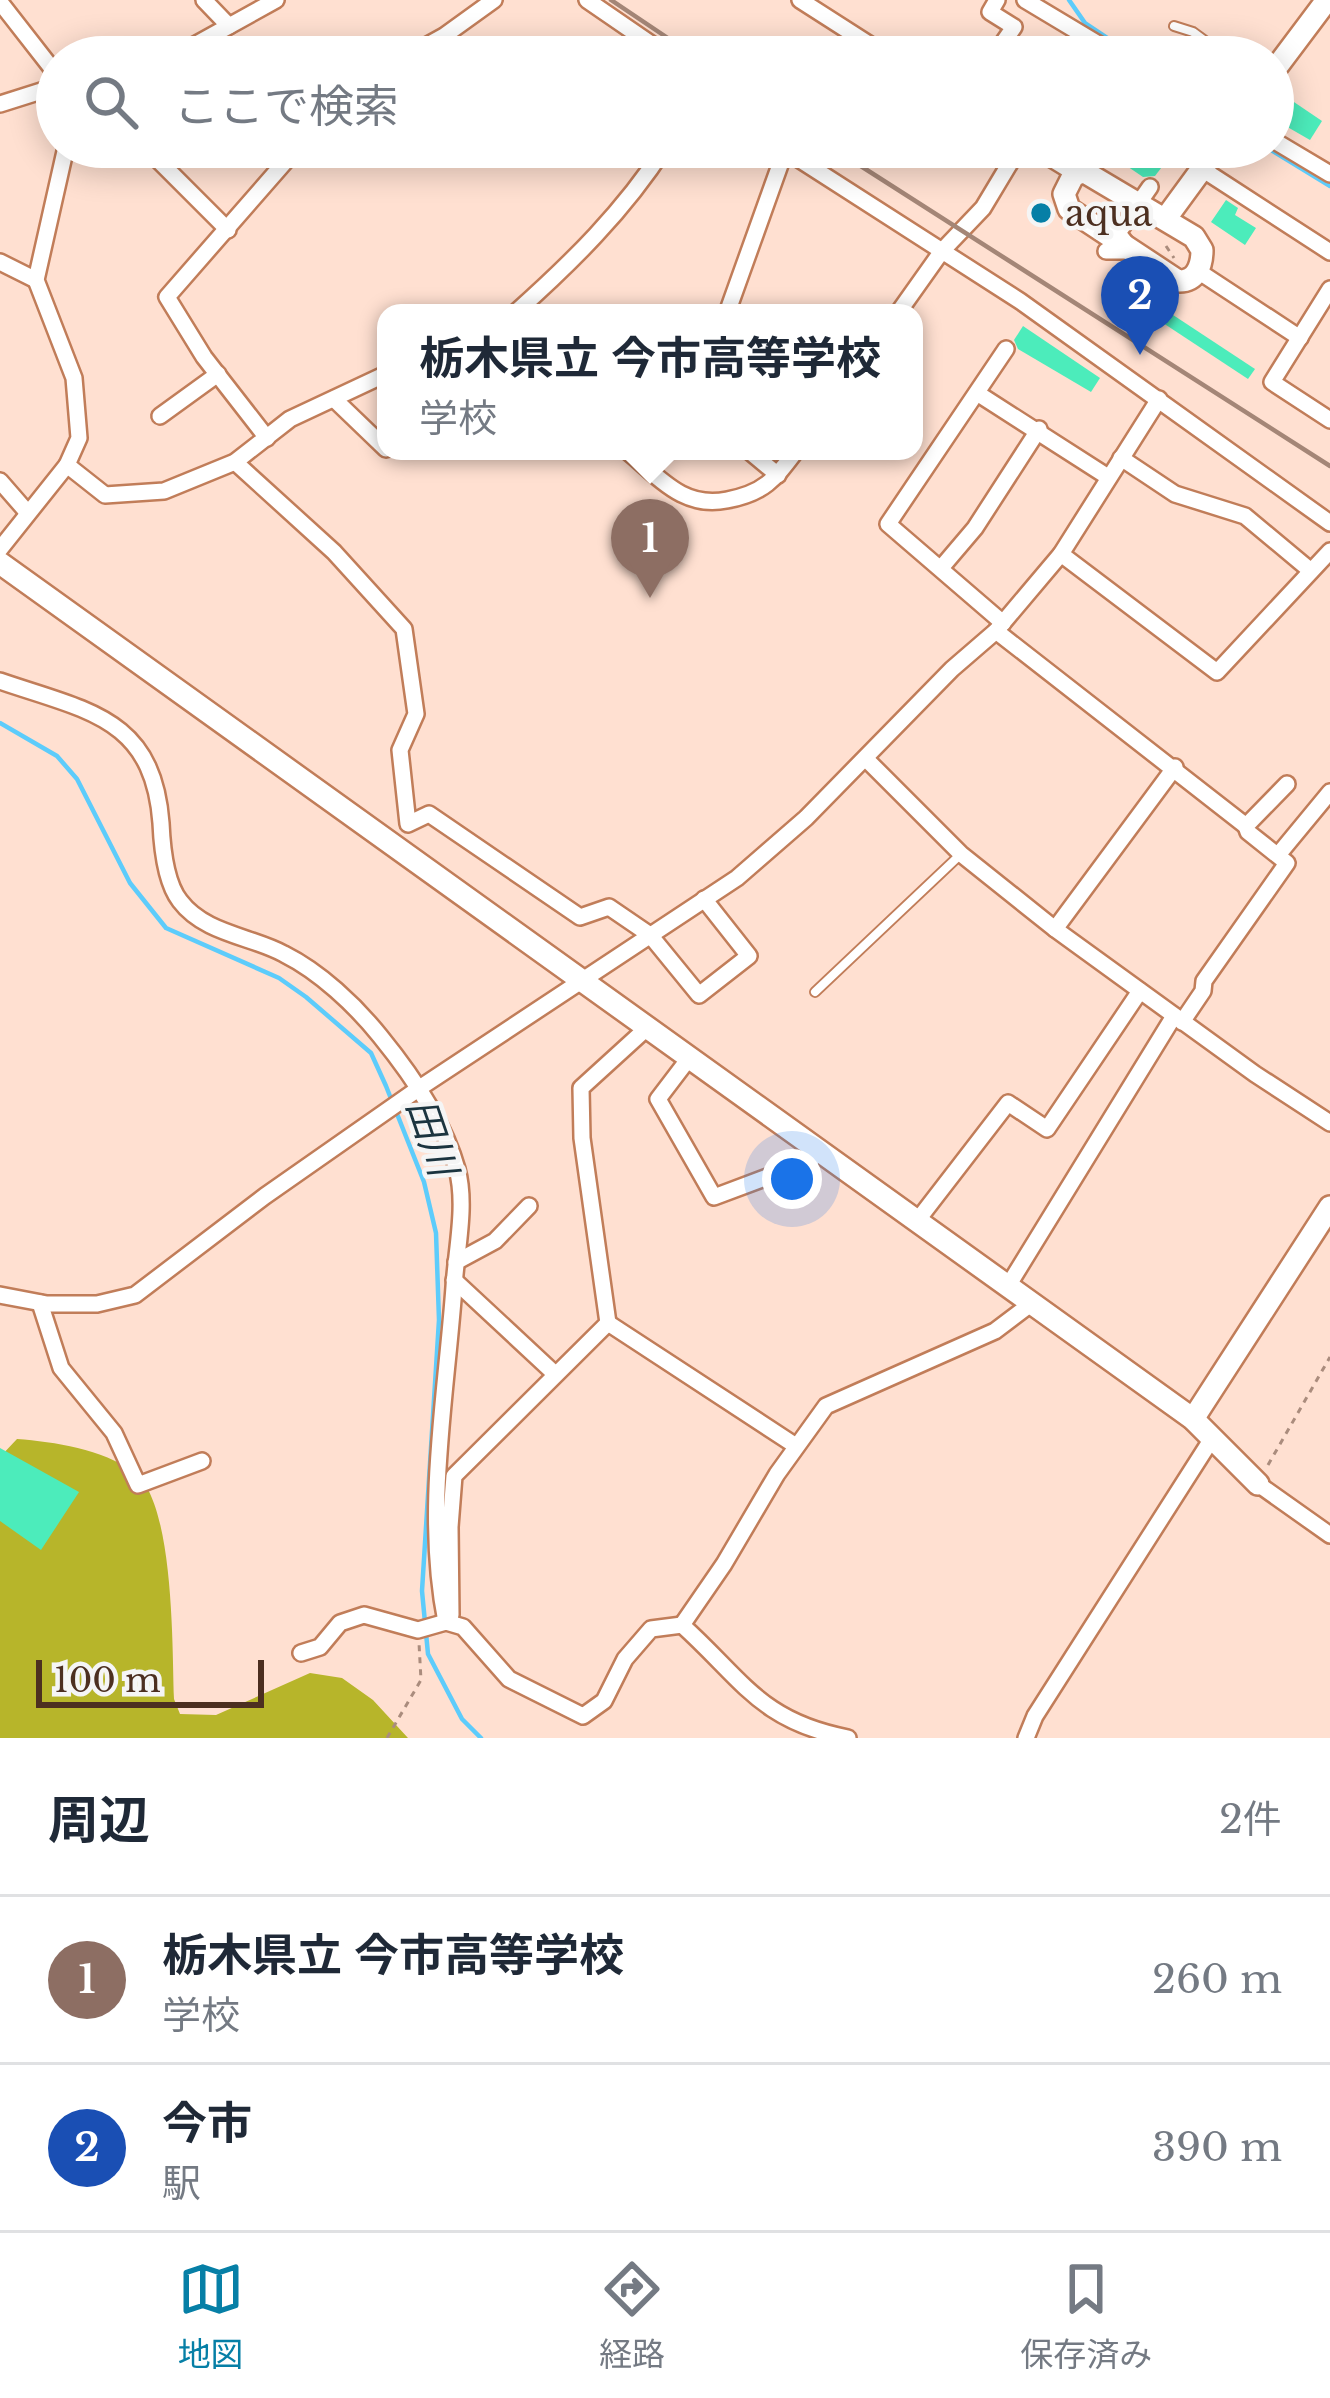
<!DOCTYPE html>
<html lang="ja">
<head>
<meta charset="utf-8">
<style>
	:root { --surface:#fff; --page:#f2f2f3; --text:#1f2937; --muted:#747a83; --line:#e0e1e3; --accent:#067fa6 }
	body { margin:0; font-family:"Libre Baskerville","Noto Sans JP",serif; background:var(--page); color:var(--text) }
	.scale { position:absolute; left:36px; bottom:30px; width:228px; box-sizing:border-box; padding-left:12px; border:6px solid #4c2f20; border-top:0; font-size:33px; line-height:42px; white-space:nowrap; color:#4c2f20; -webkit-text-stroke:9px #f5f5f5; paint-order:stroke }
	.you { position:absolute; left:792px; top:1179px; width:42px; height:42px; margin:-30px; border:9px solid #fff; border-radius:50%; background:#1a73e8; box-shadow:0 0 0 18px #1a73e833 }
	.badge { display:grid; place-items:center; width:78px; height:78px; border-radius:50%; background:var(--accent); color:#fff; font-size:39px; font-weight:700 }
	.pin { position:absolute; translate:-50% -99px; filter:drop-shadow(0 3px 6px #0008) }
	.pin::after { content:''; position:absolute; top:63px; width:42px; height:36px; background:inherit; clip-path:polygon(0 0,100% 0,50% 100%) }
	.popup { position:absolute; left:377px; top:304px; width:546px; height:156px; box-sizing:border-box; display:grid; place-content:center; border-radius:24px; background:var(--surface); filter:drop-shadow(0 3px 9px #0005); font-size:39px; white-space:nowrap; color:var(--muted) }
	.popup b { font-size:45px; color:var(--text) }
	.popup::after { content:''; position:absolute; left:50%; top:100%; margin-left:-24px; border:24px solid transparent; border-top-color:var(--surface) }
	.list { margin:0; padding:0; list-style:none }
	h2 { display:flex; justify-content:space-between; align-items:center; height:156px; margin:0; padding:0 48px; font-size:51px }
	h2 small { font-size:39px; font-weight:400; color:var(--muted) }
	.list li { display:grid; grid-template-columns:78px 1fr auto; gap:36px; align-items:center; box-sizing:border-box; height:168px; padding:0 48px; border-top:3px solid var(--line) }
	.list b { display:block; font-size:45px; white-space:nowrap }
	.list p { margin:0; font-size:39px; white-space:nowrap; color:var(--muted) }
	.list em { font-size:39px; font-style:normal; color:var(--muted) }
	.icon { flex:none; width:66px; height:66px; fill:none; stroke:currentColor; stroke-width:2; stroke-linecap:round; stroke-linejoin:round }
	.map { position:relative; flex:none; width:1330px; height:1738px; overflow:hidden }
	.search { position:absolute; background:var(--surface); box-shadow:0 6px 30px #0003; left:36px; right:36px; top:36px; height:132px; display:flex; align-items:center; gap:30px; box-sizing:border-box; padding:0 42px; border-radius:66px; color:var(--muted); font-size:45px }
	.sheet { height:492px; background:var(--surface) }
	nav { display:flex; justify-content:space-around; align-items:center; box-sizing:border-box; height:168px; border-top:3px solid var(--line); background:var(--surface); font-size:33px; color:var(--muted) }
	nav a { display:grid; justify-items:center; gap:6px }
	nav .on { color:var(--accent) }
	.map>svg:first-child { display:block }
</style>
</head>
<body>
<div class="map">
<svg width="1330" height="1738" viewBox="0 0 1330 1738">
	<rect width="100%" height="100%" fill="#ffe0d1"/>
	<path fill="#b7b52a" d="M17,1439c38,3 85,10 117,33 41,30 38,178 40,227l6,15 36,1 94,-42 32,5 31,22 35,38h-408v-281z"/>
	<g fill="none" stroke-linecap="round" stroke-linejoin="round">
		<g stroke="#5dccfb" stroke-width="4.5">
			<path d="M1069,0l16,23 51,34"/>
			<path d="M1266,147l64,39"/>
			<path d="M0,723l57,33 20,23 53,104 36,45 113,50 27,19 65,56 15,33 38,96 12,51 3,87 -17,271 6,63 34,65 19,19"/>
		</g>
	</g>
	<g fill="#4cecbb">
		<path d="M1291,100l31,21 -12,19 -33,-19z"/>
		<path d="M1123,147h54l-22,29 -12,1 -28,-19z"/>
		<path d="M1226,200l12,8 -3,7 21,13 -11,17 -34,-23z"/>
		<path d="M1167,311l88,58 -7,10 -88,-58z"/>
		<path d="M1023,326l77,52 -9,14 -73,-43 -4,-9z"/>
		<path d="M0,1448l79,44 -38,58 -41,-29z"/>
	</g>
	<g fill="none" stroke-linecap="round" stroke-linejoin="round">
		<defs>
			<g id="lane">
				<path d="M1174,26l19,6 34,25"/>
				<path d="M815,992l146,-138"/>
			</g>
			<g id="street">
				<path d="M204,0l25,26"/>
				<path d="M587,0l83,57"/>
				<path d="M800,0l89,57"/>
				<path d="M1025,0l95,57"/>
				<path d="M0,2l57,73"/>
				<path d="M173,57l103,-57"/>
				<path d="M406,57l38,-21 50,-36"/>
				<path d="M993,57l21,-30 -24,-15 7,-12"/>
				<path d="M0,104l57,-18"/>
				<path d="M1273,140l57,34"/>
				<path d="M66,147l-30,133 38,98 5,60 -12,27 38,30 59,-4 71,-29 55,-43 96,-45"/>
				<path d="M145,147l83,83"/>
				<path d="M780,147l240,154 310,222"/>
				<path d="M1032,147l44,27"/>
				<path d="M1202,169l128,83"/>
				<path d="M1106,251h26l-14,-18 32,-46"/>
				<path d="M0,262l36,18"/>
				<path d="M1198,271l102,67"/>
				<path d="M1330,289l-58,93 58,38"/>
				<path d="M515,313c56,-50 109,-102 150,-166"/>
				<path d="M727,313l58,-162"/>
				<path d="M898,313l44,-62 41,-43 33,-55 9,-6"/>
				<path d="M977,393l131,84"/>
				<path d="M334,399l52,50"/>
				<path d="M160,416l58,-42"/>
				<path d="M267,438l-63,-81 -37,-60 131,-150"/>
				<path d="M627,451c33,27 56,58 100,49 37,-7 47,-20 69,-49"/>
				<path d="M749,451l29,24"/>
				<path d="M1121,458l54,36 70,22 66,55"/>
				<path d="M235,462l99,90 70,77 12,85 -16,36 8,74 21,-10 151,103 29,-10 41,28 49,60 50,-39 -45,-57"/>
				<path d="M0,481l27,31"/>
				<path d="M0,549l67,-84"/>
				<path d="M1061,554l156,118 113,-121"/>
				<path d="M941,568l34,-40 64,-99"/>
				<path d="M1003,623l-115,-99 118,-175"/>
				<path d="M996,631l250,195"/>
				<path d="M0,681c87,30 153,36 161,142 1,23 4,59 19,78 25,33 71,35 104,53 36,18 71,51 96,82 31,38 64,86 77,133 10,36 -1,82 -3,118 -8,111 -30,225 -8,335"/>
				<path d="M866,759l95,95 94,75 200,145 75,49"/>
				<path d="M1278,855l52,-63"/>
				<path d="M1055,929l120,-162"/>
				<path d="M1182,1022l21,-31 1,-10 83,-118 -39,-31 -2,-6 41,-42"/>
				<path d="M690,1057l-32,42 56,98 96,-36 11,-12"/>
				<path d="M917,1221l91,-118 39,26 93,-138"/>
				<path d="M456,1262l39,-21 34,-35"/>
				<path d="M454,1280l101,94"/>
				<path d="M1008,1286l166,-270"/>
				<path d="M0,1295l47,9h50l38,-9 130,-99 153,-107 319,-211 69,-60 146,-149 44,-38 65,-77 98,-155"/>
				<path d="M40,1303l21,65 53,65 24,52 64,-24"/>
				<path d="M608,1323l188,123"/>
				<path d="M1258,1484l72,51"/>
				<path d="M451,1615l-1,-88 4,-51 154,-153 -26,-185 -1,-50 67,-61"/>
				<path d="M682,1625l42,-61 53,-90 49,-68 169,-75 37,-28"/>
				<path d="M301,1653l19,-6 20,-24 24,-8 54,15 28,-8 17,5 46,52 74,37 21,-15 21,-42 26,-30 31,-4c61,55 78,96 166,113"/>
				<path d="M1026,1738l9,-22 178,-279"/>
			</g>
			<g id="secondary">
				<path d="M1273,72l54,-72"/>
				<path d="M1083,171l111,66 8,13c0,16 -6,32 -24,31l-109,-72 -5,-15 9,-18z"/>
				<path d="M1166,218l52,-71"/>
				<path d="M0,563l1193,856 65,65"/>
				<path d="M1193,1419l137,-212"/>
			</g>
		</defs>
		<use href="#lane" stroke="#c17d59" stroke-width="12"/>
		<use href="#street" stroke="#c17d59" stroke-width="20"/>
		<use href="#secondary" stroke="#c17d59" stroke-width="26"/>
		<g stroke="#aa8c7d" stroke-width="3" stroke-dasharray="6 6" stroke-linecap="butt">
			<path d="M1166,246l8,12"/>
			<path d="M1268,1465l62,-108"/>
			<path d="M387,1738l34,-58 -2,-37"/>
		</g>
		<use href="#lane" stroke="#fff" stroke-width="8"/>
		<use href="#street" stroke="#fff" stroke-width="15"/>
		<use href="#secondary" stroke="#fff" stroke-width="21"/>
		<g stroke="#a48677" stroke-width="4.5">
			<path d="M611,0l85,57"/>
			<path d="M831,147l499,319"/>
		</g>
	</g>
	<circle fill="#067fa6" stroke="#f5f5f5" stroke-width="4.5" cx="1041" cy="213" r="12"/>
	<g text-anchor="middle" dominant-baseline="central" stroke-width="9" stroke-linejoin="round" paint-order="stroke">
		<g font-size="36" fill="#4c2f20" stroke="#f5f5f5" text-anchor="start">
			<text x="1065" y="213">aqua</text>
		</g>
		<g font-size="39" font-style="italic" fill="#1b343f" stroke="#f5f5f5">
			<text transform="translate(432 1137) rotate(71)">田川</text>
		</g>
	</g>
</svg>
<div class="scale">100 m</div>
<div class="you"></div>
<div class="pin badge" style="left:650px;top:598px;background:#8d6e63">1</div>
<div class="popup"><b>栃木県立 今市高等学校</b>学校</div>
<div class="pin badge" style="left:1140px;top:355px;background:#1a4fb4">2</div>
<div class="search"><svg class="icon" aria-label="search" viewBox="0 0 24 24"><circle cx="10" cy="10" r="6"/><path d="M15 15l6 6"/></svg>ここで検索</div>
</div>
<section class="sheet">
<h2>周辺<small>2件</small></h2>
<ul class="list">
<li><span class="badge" style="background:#8d6e63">1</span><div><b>栃木県立 今市高等学校</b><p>学校</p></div><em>260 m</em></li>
<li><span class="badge" style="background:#1a4fb4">2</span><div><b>今市</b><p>駅</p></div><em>390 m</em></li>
</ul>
</section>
<nav>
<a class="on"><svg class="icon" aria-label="map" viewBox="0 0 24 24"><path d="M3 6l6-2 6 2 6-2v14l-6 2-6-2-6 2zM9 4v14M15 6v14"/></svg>地図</a>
<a><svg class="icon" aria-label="directions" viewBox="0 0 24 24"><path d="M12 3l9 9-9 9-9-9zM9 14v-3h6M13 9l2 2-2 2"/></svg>経路</a>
<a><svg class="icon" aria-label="saved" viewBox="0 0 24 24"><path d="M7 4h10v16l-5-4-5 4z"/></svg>保存済み</a>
</nav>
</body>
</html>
